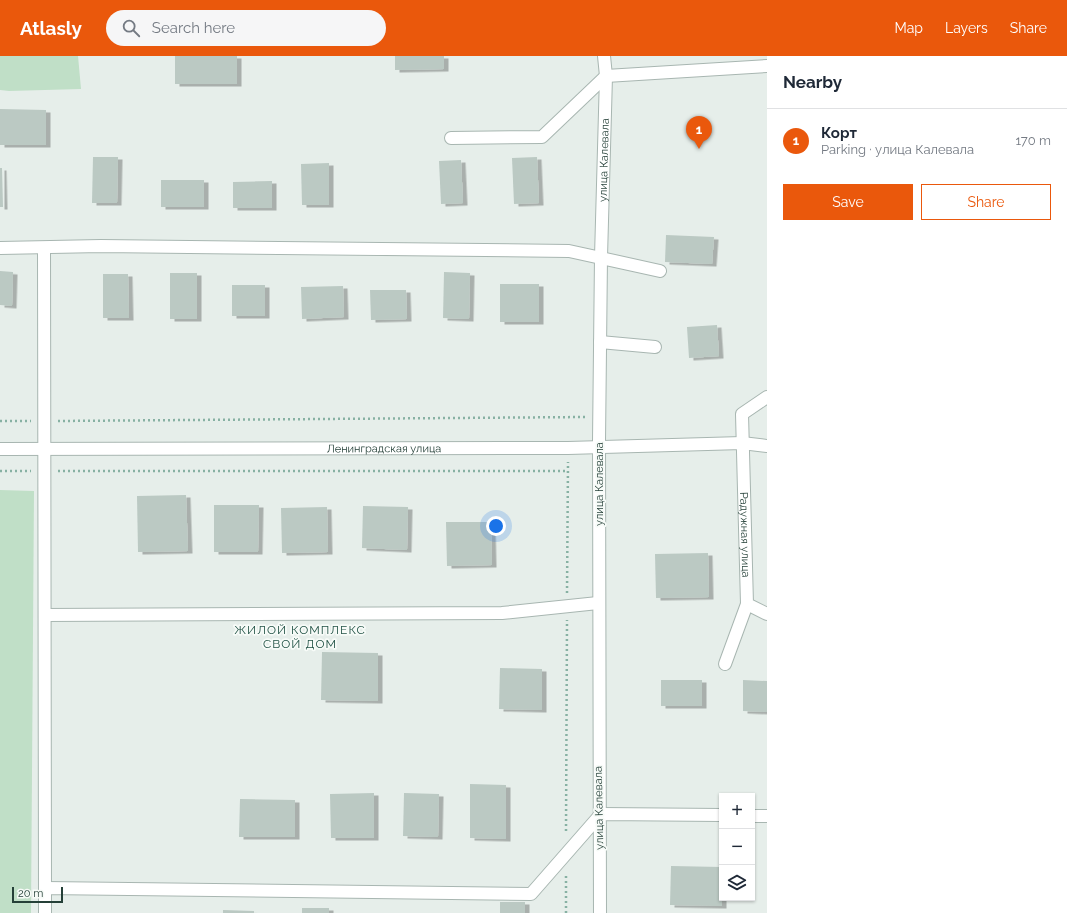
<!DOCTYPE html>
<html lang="en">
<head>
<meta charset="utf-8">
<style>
	:root { --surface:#fff; --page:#f6f6f7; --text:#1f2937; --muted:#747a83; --line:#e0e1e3; --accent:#ea580c }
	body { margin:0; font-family:Raleway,sans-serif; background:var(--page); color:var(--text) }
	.controls { position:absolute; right:12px; bottom:12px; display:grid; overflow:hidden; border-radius:0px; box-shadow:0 1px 3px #0004 }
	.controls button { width:36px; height:36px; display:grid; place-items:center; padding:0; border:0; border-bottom:1px solid var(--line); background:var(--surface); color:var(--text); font:20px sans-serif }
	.scale { position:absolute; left:12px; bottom:10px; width:51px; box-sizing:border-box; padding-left:4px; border:2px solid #254038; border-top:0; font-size:11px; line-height:14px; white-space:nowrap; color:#254038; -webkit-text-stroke:3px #f7fbf8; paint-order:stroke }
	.you { position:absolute; left:496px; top:470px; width:14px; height:14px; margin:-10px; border:3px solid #fff; border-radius:50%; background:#1a73e8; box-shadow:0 0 0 6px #1a73e833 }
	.badge { display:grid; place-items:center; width:26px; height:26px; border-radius:50%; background:var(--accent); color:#fff; font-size:13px; font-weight:700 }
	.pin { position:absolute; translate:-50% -33px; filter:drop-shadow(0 1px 2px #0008) }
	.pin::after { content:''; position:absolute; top:21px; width:14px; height:12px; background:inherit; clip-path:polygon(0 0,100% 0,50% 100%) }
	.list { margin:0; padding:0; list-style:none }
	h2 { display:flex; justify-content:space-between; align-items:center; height:52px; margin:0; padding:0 16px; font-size:17px }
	h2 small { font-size:13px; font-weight:400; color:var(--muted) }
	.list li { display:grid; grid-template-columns:26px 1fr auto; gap:12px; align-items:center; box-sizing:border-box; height:64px; padding:0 16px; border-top:1px solid var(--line) }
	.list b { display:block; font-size:15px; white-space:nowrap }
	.list p { margin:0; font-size:13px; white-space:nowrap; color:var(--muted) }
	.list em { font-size:13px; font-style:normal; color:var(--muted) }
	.actions { display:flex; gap:8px; padding:12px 16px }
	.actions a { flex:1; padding:9px 0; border:1px solid var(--accent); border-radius:0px; text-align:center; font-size:14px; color:var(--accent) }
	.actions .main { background:var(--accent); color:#fff }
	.icon { flex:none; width:22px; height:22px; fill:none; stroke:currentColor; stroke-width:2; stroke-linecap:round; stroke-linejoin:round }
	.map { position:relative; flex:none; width:767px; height:857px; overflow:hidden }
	header { display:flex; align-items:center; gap:24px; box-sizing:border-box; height:56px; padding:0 20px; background:var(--accent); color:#fff }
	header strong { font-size:19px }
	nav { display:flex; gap:22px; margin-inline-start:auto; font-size:14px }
	.search { width:280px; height:36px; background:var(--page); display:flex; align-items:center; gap:10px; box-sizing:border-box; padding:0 14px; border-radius:22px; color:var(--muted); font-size:15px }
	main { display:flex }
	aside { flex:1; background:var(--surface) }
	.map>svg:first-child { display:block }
</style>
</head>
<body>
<header>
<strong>Atlasly</strong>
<div class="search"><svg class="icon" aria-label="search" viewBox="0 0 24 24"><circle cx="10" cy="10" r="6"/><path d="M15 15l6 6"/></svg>Search here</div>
<nav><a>Map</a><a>Layers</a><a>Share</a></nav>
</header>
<main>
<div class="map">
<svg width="767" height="857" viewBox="0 0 767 857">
	<defs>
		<filter id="shadow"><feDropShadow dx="4.5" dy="2.5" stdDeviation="0" flood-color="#0004"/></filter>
	</defs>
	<rect width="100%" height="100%" fill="#e6eeea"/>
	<g fill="#c0dfc7">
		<path d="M0,0h78l3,33 -72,2 -9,-1z"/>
		<path d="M0,434l34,1 -3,422h-31z"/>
	</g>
	<g fill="#bbc9c3" filter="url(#shadow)">
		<rect x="175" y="0" width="62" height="28"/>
		<path d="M395,0h49v13l-49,1z"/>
		<path d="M0,53l46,1v35h-46z"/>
		<path d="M93,101h25l-1,46h-25z"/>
		<path d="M537,101l2,46 -25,1 -2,-46z"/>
		<path d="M461,104l2,43 -22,1 -2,-43z"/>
		<path d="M329,107v42h-27l-1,-41z"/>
		<path d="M0,112h2l1,39h-3z"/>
		<rect x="161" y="124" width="43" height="27"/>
		<path d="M272,125v27h-39v-26z"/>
		<path d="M666,179l48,2 -2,27 -47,-2z"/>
		<path d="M0,215l13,1 -1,34 -12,-1z"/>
		<path d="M444,216l26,1 -1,46 -26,-1z"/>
		<rect x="170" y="217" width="27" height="46"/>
		<path d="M103,218h25l1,44h-26z"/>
		<rect x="500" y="228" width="39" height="38"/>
		<rect x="232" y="229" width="33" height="31"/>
		<path d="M343,230l1,31 -42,2 -1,-32z"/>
		<path d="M370,234h36l1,29 -36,1z"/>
		<path d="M717,269l2,31 -30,2 -2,-31z"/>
		<path d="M186,439l2,56 -50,1 -1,-56z"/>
		<path d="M214,449h45l-1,47h-44z"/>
		<path d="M363,450l45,1 -1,43 -45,-2z"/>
		<path d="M327,451l1,45 -46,1 -1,-45z"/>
		<path d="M446,466h45l1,43 -45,1z"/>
		<path d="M708,497l1,44 -53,1 -1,-44z"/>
		<path d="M322,596l56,1v48l-57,-1z"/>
		<path d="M500,612l42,1v41l-43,-1z"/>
		<rect x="661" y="624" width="41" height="26"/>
		<path d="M743,624l24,1v31l-24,-1z"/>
		<path d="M470,728l36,1v54l-36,-1z"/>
		<path d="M374,737v45h-43l-1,-44z"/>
		<path d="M404,737l35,1 -1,43 -35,-1z"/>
		<path d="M240,743l55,1v37h-56z"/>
		<path d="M671,810l51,1v39l-52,-1z"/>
		<rect x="500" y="846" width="25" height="11"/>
		<rect x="302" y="852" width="27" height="5"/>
		<path d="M223,854l31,1v2h-31z"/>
	</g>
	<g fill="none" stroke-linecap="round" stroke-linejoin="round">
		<defs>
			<g id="minor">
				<path d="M451,82l91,-1 64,-61 161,-10"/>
				<path d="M0,192l101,-2 468,5 91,20"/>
				<path d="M44,192l1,640"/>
				<path d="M600,286l55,5"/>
				<path id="s1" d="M767,341l-25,17 5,190 20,10"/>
				<path id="s2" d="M0,393l568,-1 174,-5 25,3"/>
				<path d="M45,559l457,-2 96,-10"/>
				<path d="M725,608l22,-60"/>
				<path d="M752,760h15"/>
				<path d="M45,857v-25l486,6 70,-80 121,1"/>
				<path id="s3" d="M600,857l-1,-472 2,-184 5,-181 -2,-20"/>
			</g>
		</defs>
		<use href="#minor" stroke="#a8b6b1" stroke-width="14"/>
		<g stroke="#87b1a3" stroke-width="2.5" stroke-dasharray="2 3" stroke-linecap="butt">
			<path d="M0,365h31"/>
			<path d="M58,365l527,-4"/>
			<path d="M0,415h31"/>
			<path d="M58,415h510"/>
			<path d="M567,537l1,-131"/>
			<path d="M566,775l1,-211"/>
			<path d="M566,857v-37"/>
		</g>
		<use href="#minor" stroke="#fff" stroke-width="12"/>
	</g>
	<g text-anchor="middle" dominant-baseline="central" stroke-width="3.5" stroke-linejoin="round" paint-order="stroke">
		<g font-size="11" fill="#254038" stroke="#f7fbf8">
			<text stroke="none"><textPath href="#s3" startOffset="753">улица Калевала</textPath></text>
			<text stroke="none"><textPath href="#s2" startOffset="384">Ленинградская улица</textPath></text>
			<text transform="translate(599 428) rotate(-90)">улица Калевала</text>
			<text stroke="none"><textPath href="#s1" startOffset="151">Радужная улица</textPath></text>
			<text transform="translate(599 752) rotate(-91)">улица Калевала</text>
		</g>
		<g font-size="12" letter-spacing="1" fill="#215245" stroke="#f7fbf8">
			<text x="300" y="574">ЖИЛОЙ КОМПЛЕКС<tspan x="300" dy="14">СВОЙ ДОМ</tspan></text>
		</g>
	</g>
</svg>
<div class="controls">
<button>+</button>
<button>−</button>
<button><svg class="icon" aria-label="layers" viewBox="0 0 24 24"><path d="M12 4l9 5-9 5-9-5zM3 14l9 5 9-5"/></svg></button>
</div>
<div class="scale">20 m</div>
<div class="you"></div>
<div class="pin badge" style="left:699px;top:93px">1</div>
</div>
<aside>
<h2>Nearby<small></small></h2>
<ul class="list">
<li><span class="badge">1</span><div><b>Корт</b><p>Parking · улица Калевала</p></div><em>170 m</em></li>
</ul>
<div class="actions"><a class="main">Save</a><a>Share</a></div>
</aside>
</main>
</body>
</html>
